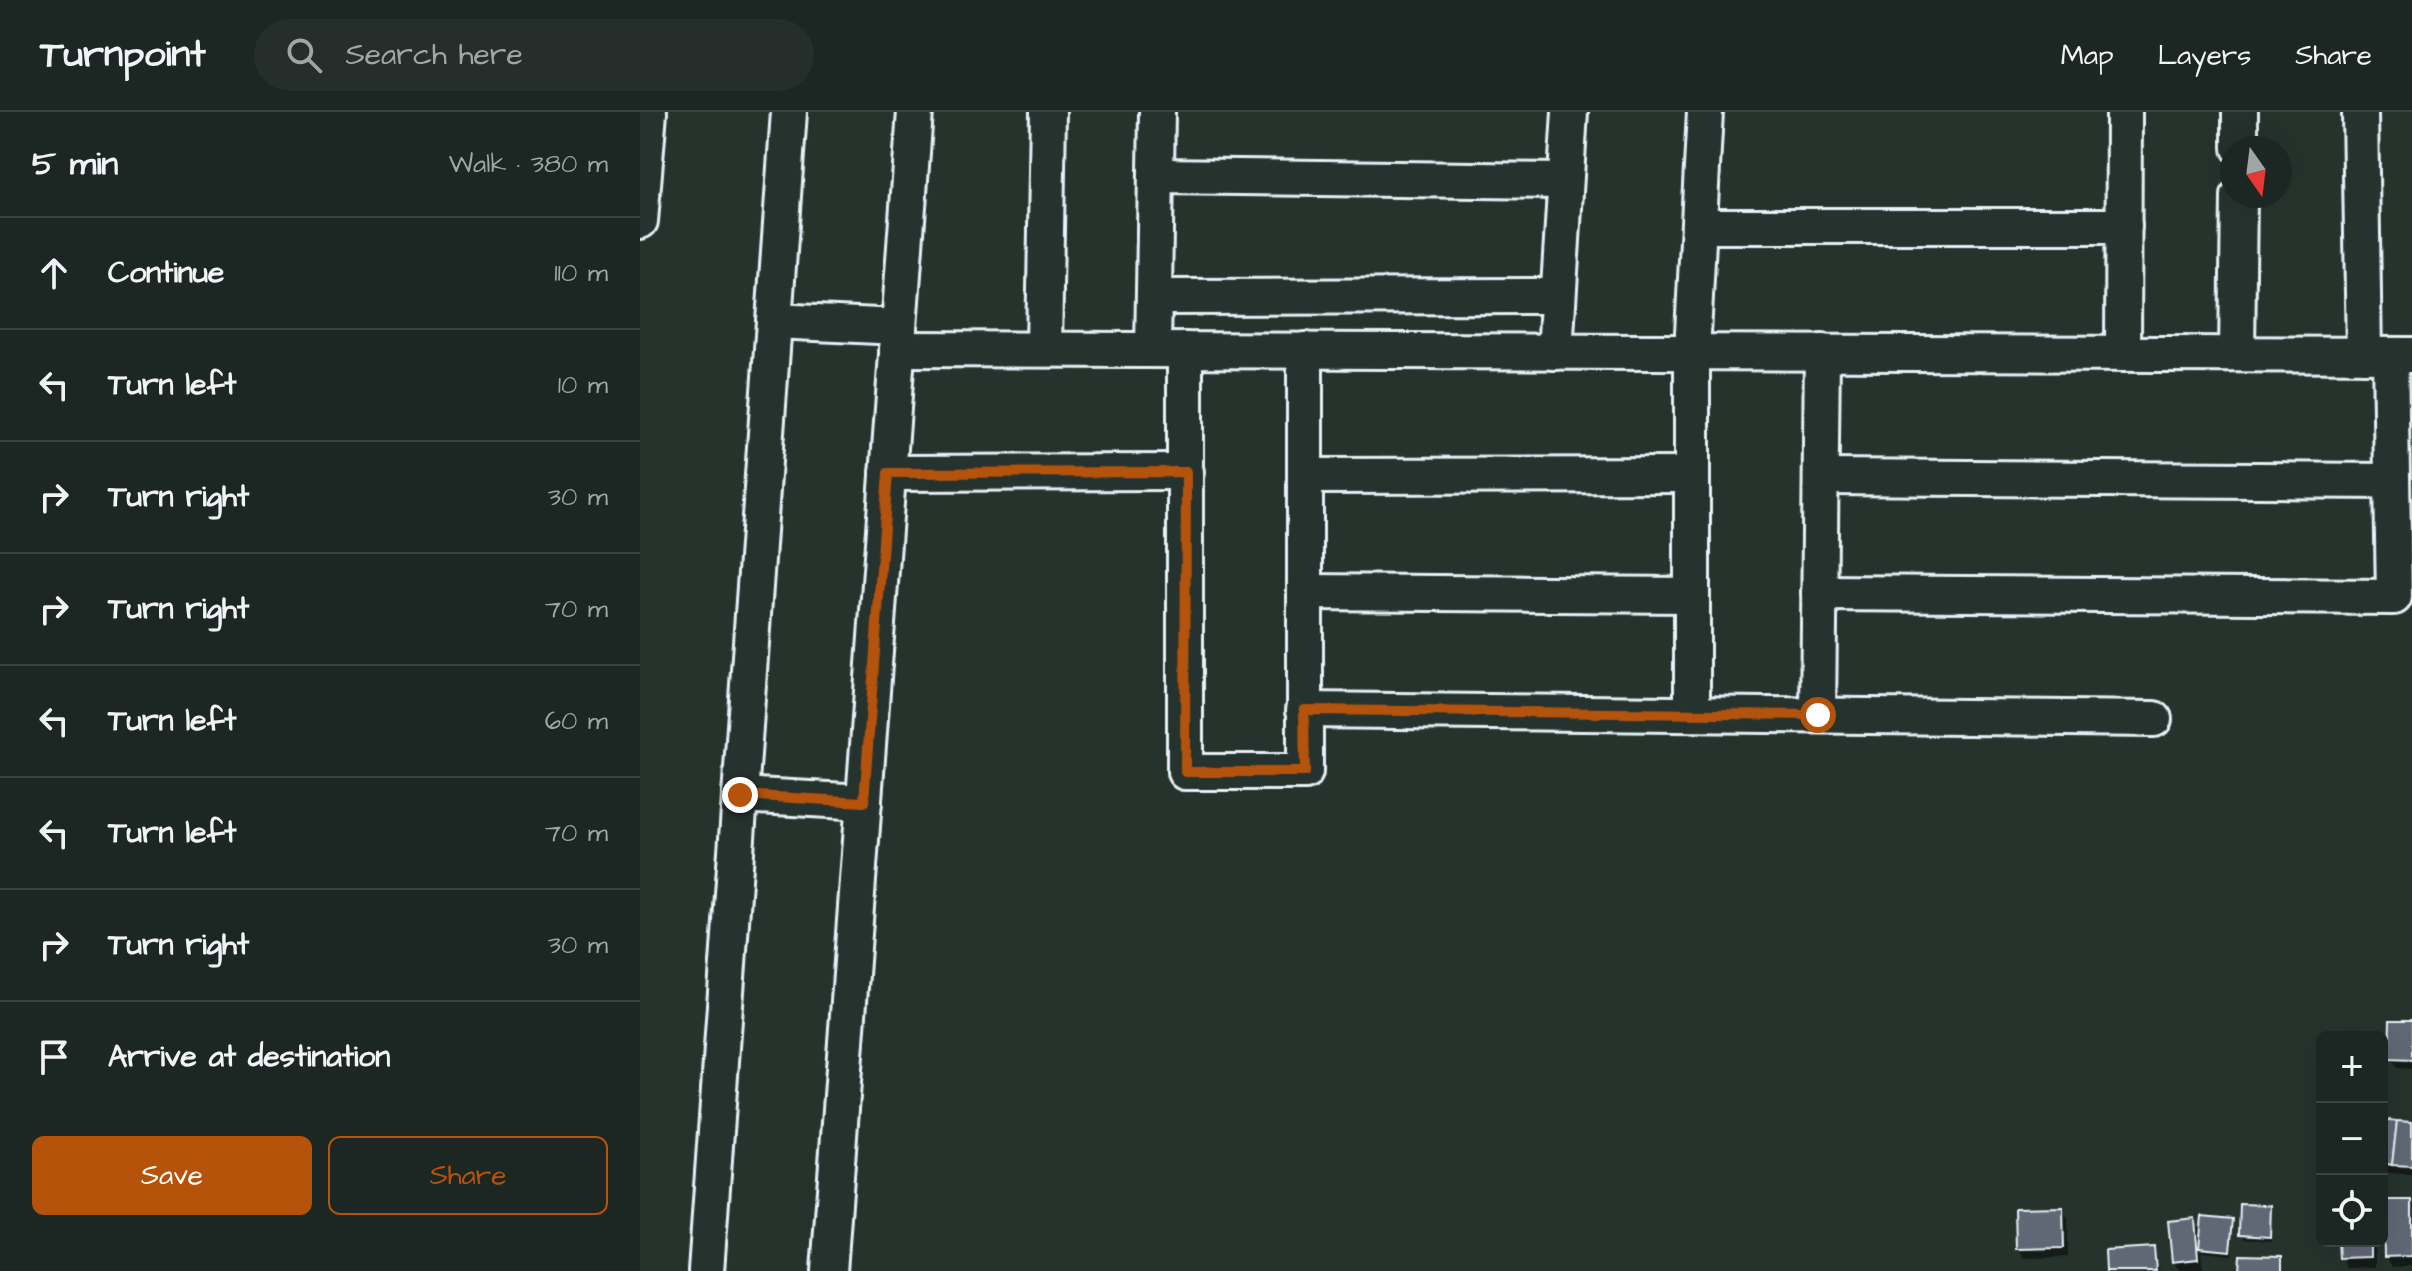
<!DOCTYPE html>
<html lang="en">
<head>
<meta charset="utf-8">
<style>
	:root { --surface:#1c2622; --page:#252e2a; --text:#f1f3f6; --muted:#a0a5a5; --line:#3a4340; --accent:#b45309 }
	body { margin:0; font-family:"Architects Daughter",sans-serif; background:var(--page); color:var(--text) }
	.controls { position:absolute; right:24px; bottom:24px; display:grid; overflow:hidden; border-radius:12px; box-shadow:0 8px 32px #0002 }
	.controls button { width:72px; height:72px; display:grid; place-items:center; padding:0; border:0; border-bottom:2px solid var(--line); background:var(--surface); color:var(--text); font:40px sans-serif }
	.compass { position:absolute; left:1580px; top:24px; width:72px; height:72px; border-radius:50%; background:var(--surface); box-shadow:0 8px 32px #0002; rotate:166deg }
	.stop { position:absolute; width:24px; height:24px; margin:-18px; border:6px solid #b45309; border-radius:50%; background:#fff }
	.stop.end { background:#b45309; border-color:#fff; box-shadow:0 2px 8px #0008 }
	.list { margin:0; padding:0; list-style:none }
	h2 { display:flex; justify-content:space-between; align-items:center; height:104px; margin:0; padding:0 32px; font-size:34px }
	h2 small { font-size:26px; font-weight:400; color:var(--muted) }
	.list li { display:grid; grid-template-columns:52px 1fr auto; gap:24px; align-items:center; box-sizing:border-box; height:112px; padding:0 32px; border-top:2px solid var(--line) }
	.list b { display:block; font-size:30px; white-space:nowrap }
	.list em { font-size:26px; font-style:normal; color:var(--muted) }
	.actions { display:flex; gap:16px; padding:24px 32px }
	.actions a { flex:1; padding:18px 0; border:2px solid var(--accent); border-radius:12px; text-align:center; font-size:28px; color:var(--accent) }
	.actions .main { background:var(--accent); color:#fff }
	.icon { flex:none; width:44px; height:44px; fill:none; stroke:currentColor; stroke-width:2; stroke-linecap:round; stroke-linejoin:round }
	.map { position:relative; flex:none; width:1772px; height:1159px; overflow:hidden }
	header { display:flex; align-items:center; gap:48px; box-sizing:border-box; height:112px; padding:0 40px; background:var(--surface); border-bottom:2px solid var(--line) }
	header strong { font-size:38px }
	nav { display:flex; gap:44px; margin-inline-start:auto; font-size:28px }
	.search { width:560px; height:72px; background:var(--page); display:flex; align-items:center; gap:20px; box-sizing:border-box; padding:0 28px; border-radius:44px; color:var(--muted); font-size:30px }
	main { display:flex }
	aside { flex:1; background:var(--surface) }
	.map>svg:first-child { display:block }
</style>
</head>
<body>
<header>
<strong>Turnpoint</strong>
<div class="search"><svg class="icon" aria-label="search" viewBox="0 0 24 24"><circle cx="10" cy="10" r="6"/><path d="M15 15l6 6"/></svg>Search here</div>
<nav><a>Map</a><a>Layers</a><a>Share</a></nav>
</header>
<main>
<aside>
<h2>5 min<small>Walk · 380 m</small></h2>
<ul class="list">
<li><svg class="icon" aria-label="ahead" viewBox="0 0 24 24"><path d="M12 20V5M6 11l6-6 6 6"/></svg><div><b>Continue</b></div><em>110 m</em></li>
<li><svg class="icon" aria-label="left" viewBox="0 0 24 24"><path d="M17 20v-9H6M10 6l-5 5 5 5"/></svg><div><b>Turn left</b></div><em>10 m</em></li>
<li><svg class="icon" aria-label="right" viewBox="0 0 24 24"><path d="M7 20v-9h11M14 6l5 5-5 5"/></svg><div><b>Turn right</b></div><em>30 m</em></li>
<li><svg class="icon" aria-label="right" viewBox="0 0 24 24"><path d="M7 20v-9h11M14 6l5 5-5 5"/></svg><div><b>Turn right</b></div><em>70 m</em></li>
<li><svg class="icon" aria-label="left" viewBox="0 0 24 24"><path d="M17 20v-9H6M10 6l-5 5 5 5"/></svg><div><b>Turn left</b></div><em>60 m</em></li>
<li><svg class="icon" aria-label="left" viewBox="0 0 24 24"><path d="M17 20v-9H6M10 6l-5 5 5 5"/></svg><div><b>Turn left</b></div><em>70 m</em></li>
<li><svg class="icon" aria-label="right" viewBox="0 0 24 24"><path d="M7 20v-9h11M14 6l5 5-5 5"/></svg><div><b>Turn right</b></div><em>30 m</em></li>
<li><svg class="icon" aria-label="arrive" viewBox="0 0 24 24"><path d="M6 21V4h12l-3 4 3 4H6"/></svg><div><b>Arrive at destination</b></div></li>
</ul>
<div class="actions"><a class="main">Save</a><a>Share</a></div>
</aside>
<div class="map">
<svg width="1772" height="1159" viewBox="0 0 1772 1159">
	<rect width="100%" height="100%" fill="#26332d"/>
	<filter id="ink" filterUnits="userSpaceOnUse"><feTurbulence type="fractalNoise" baseFrequency=".0125" numOctaves="2"/><feDisplacementMap in="SourceGraphic" scale="16" xChannelSelector="R" yChannelSelector="G"/><feConvolveMatrix kernelMatrix="1 2 1 2 8 2 1 2 1" color-interpolation-filters="sRGB"/></filter>
	<g filter="url(#ink)">
		<g fill="#0007">
			<path d="M1772,910v47l-15,-1 -6,-10z"/>
			<path d="M1742,1009l30,3v51l-30,-3z"/>
			<path d="M1772,1090v64l-20,1 -6,-11z"/>
			<path d="M1630,1095l1,34 -27,-2 -3,-4z"/>
			<path d="M1422,1097l6,10v38l-44,1 -6,-10z"/>
			<path d="M1554,1109l8,14 30,-14v34l-31,-3 2,17 -23,2 -6,-9z"/>
			<path d="M1700,1129h35v26l-28,1 -6,-11z"/>
			<path d="M1513,1137l6,22h-51z"/>
		</g>
		<g fill="#616875" stroke="#e8f1f8" stroke-width="2">
			<path d="M1750,908h22v40l-23,-1z"/>
			<path d="M1742,1007l15,2 -5,44 -10,-2z"/>
			<path d="M1757,1009l15,1v44l-20,-1z"/>
			<path d="M1743,1088h29v56l-28,1z"/>
			<path d="M1600,1092l31,1 -1,32 -31,-2z"/>
			<path d="M1423,1095l1,41 -48,1 -1,-41z"/>
			<path d="M1562,1104l31,3 -3,32 -31,-3z"/>
			<path d="M1555,1106l3,41 -26,3 -4,-41z"/>
			<path d="M1698,1129h32v16l-31,1z"/>
			<path d="M1514,1135l2,24h-50l-1,-21z"/>
			<path d="M1600,1143l42,1v15h-43z"/>
		</g>
		<g fill="none" stroke-linecap="round" stroke-linejoin="round">
			<defs>
				<g id="minor">
					<path d="M1720,0l4,243"/>
					<path d="M1600,36v-36"/>
					<path d="M516,64l409,5"/>
					<path d="M0,109l9,-109"/>
					<path d="M1059,114h425"/>
					<path d="M514,185l404,-1"/>
					<path d="M134,209l125,6"/>
					<path d="M257,237l1515,6"/>
					<path d="M404,237l4,-237"/>
					<path d="M513,238l4,-238"/>
					<path d="M545,238v422h120v-422"/>
					<path d="M915,240l15,-240"/>
					<path d="M1483,242l1,-242"/>
					<path d="M1597,242l2,-158"/>
					<path d="M248,361l298,-1"/>
					<path d="M665,364l387,-1"/>
					<path d="M1181,365l571,4"/>
					<path d="M665,480l387,3"/>
					<path d="M1179,481l575,4 -4,-242"/>
					<path d="M664,598l850,9"/>
					<path d="M1052,602v-362l13,-240"/>
					<path d="M1178,603l4,-363"/>
					<path d="M100,683l124,7"/>
					<path d="M66,1159l83,-1159"/>
					<path d="M189,1159l86,-1159"/>
				</g>
			</defs>
			<use href="#minor" stroke="#e8f1f8" stroke-width="40"/>
			<use href="#minor" stroke="#26332d" stroke-width="34"/>
		</g>
	</g>
	<g fill="none" stroke-linecap="round" stroke-linejoin="round" filter="url(#ink)">
		<path stroke="#b45309" stroke-width="10" d="M100,683l124,7 24,-329 298,-1 -1,300h120l-1,-62 514,5"/>
	</g>
</svg>
<div class="controls">
<button>+</button>
<button>−</button>
<button><svg class="icon" aria-label="locate" viewBox="0 0 24 24"><circle cx="12" cy="12" r="6"/><path d="M12 2v4M12 18v4M2 12h4M18 12h4"/></svg></button>
</div>
<svg class="compass" viewBox="-18 -18 36 36"><path d="M0-13l5 13h-10z" fill="#e53935"/><path d="M0 13l5-13h-10z" fill="#a0a5a5"/></svg>
<div class="stop" style="left:1178px;top:603px"></div>
<div class="stop end" style="left:100px;top:683px"></div>
</div>
</main>
</body>
</html>
